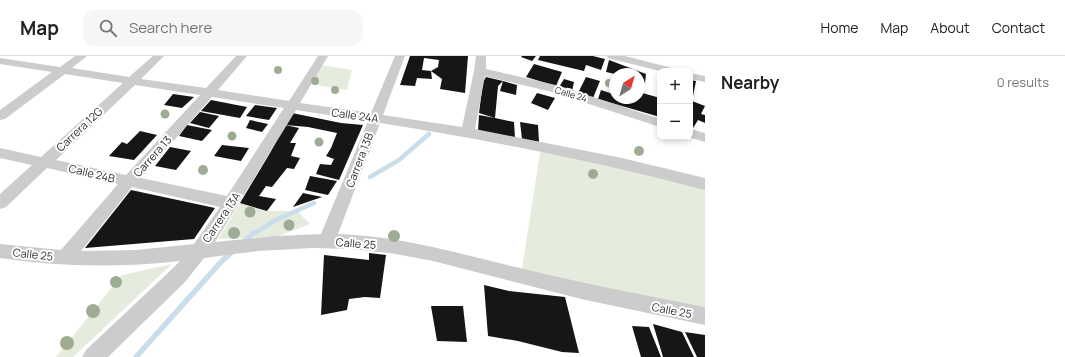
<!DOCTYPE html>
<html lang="en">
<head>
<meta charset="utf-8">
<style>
	:root { --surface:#fff; --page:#f6f6f6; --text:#202124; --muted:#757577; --line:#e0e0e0 }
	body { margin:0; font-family:Manrope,sans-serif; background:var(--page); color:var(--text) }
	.controls { position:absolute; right:12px; top:12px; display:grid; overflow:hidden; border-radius:8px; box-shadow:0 2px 6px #0003 }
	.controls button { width:36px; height:36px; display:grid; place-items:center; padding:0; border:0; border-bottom:1px solid var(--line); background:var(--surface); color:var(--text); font:20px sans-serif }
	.compass { position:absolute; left:609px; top:12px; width:36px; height:36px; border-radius:50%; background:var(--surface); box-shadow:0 2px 6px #0003; rotate:37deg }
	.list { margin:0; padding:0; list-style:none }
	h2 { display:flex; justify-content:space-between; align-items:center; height:52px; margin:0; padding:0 16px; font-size:17px }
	h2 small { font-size:13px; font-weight:400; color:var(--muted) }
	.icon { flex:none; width:22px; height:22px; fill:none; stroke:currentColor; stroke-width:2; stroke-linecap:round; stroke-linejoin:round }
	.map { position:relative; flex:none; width:705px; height:301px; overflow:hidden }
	header { display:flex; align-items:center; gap:24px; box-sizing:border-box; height:56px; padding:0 20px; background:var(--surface); border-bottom:1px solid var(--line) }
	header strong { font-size:19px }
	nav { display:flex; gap:22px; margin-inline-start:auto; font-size:14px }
	.search { width:280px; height:36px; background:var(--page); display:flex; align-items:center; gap:10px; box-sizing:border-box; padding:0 14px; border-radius:12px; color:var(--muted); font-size:15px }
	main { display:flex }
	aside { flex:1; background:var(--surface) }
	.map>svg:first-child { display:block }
</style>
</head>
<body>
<header>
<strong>Map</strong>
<div class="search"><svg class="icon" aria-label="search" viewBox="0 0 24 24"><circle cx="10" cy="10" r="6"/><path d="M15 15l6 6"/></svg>Search here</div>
<nav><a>Home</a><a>Map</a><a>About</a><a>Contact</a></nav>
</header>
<main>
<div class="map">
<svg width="705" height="301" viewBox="0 0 705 301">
	<rect width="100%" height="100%" fill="#fff"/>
	<g fill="#e5ecdd">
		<path d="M322,9l30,5 -5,20 -37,-6z"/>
		<path d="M541,91l164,38v128l-184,-38z"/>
		<path d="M240,147l27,8h30l13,13 -34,13 -58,2z"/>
		<path d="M172,208l-99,93h-17l66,-82z"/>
	</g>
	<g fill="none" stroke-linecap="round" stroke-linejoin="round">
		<path stroke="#caddeb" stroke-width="3.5" d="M427,79l2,-1"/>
		<g stroke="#caddeb" stroke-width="4.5">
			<path d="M370,121l29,-17 30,-26"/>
			<path d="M253,178l23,-14 38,-17"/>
		</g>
		<g stroke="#caddeb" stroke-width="5.5">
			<path d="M242,187l12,-10"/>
			<path d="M136,301l84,-94 14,-13"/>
		</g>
	</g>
	<g fill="#161616">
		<path d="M410,0h58l-3,37 -25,-4 2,-10 -11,-8 7,-4 1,-7 -15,-2 -2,12 9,1 1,8 -15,-1 -2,8 -15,-1z"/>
		<path d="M522,0h14l-4,5 -11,-4z"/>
		<path d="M540,0h53l12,3 -4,11 -15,-5 -2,6 -46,-11z"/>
		<path d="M609,4l37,14 -1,9 -6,-2v-7h-24l-9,-2z"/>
		<path d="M534,8l28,8 -6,14 -30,-9z"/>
		<path d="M486,21l17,4 -5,5 -3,32 19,4 1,16 -37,-7 1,-16 16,3 -16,-5 4,-31z"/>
		<path d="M586,21l14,4 -7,17 -15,-5z"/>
		<path d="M564,23l10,3 -2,9 -13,-4z"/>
		<path d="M690,24l6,1 -4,20 13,5 -4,8 4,1v8l-7,-3 -5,8 -3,-1z"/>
		<path d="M503,25l14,4 -1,10 -16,-4z"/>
		<path d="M615,32v10h24v-6l21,6v19l-62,-18 3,-9 12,4z"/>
		<path d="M537,37l18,5 -7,12 -17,-7z"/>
		<path d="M173,38l21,3 -12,11 -18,-3z"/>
		<path d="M211,44l36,7 -7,11 -39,-7z"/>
		<path d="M255,49l22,3 -8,12 -23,-4z"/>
		<path d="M200,56l19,4 -10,12 -19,-5z"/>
		<path d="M292,57l49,10 22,2 -24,55 -23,-6 4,-10 11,1 3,-6 -8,-3 5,-8 6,-15 -29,-6 -23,-2z"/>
		<path d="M250,64l18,4 -6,8 -16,-4z"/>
		<path d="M520,66l18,3 1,17 -17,-3z"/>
		<path d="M187,69l25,5 -10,11 -23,-5z"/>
		<path d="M285,69l14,3 -9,15h6l-5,13 9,2 -6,11 -7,-1 -15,19 -6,-1 -7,10 17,3 -9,12 -27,-8 30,-50z"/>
		<path d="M140,75l17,4 -23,25 -25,-4 13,-14 5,2z"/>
		<path d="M222,89l27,3 -8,13 -27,-5z"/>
		<path d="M170,91l21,4 -15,19 -21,-4z"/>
		<path d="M310,120l27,5 -9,14 -23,-5z"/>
		<path d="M131,134l84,18 -21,31 -109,9z"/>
		<path d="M303,137l19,4 -29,10z"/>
		<path d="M369,197l17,2 -6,43 -15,-1 -16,2 -2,11 -26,5 3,-60 45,5z"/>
		<path d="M484,229l25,6 56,6 14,56 -17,-1 -44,-11 -30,-5z"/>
		<path d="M431,250h32l4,36 -30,-1z"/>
		<path d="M653,268l29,8 12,25h-31z"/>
		<path d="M632,270l17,1 12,30h-20z"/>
		<path d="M685,276l20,3v22h-8z"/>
	</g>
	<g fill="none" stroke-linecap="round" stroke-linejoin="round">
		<g fill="#ccc" fill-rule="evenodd">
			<path d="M75,0h12l-15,12 57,9 24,-21h11l-23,23 65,9 30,-32h11l-29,34 71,11 29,-45h10l-28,47 71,10 24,-57h10l-22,59 79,12 12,-56 2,-15h10v13l74,17 100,33v8l-108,-35 -67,-16 -10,53 147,29 83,20v12c-107,-28 -215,-50 -325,-67l-42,111c63,2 122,20 182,34 61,15 123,27 185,39v18l-124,-26 -148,-38 -43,-8 -40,-4 -37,-1 -55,3 -54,7 -19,24 -77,75h-26l4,-7 85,-80 9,-9c-61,7 -120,6 -180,-3v-14l61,6 57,-66 -71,-16 -41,39 -6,2v-15l32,-29 -32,-7v-10l41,9 82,-74 -58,-9 -60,45 -5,1v-10l52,-38 -52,-8v-6l60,9zM135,29l65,10 -74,80 -70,-15zM212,41l72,11 -57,88 -86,-18zM296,54l72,11 -47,113 -44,2 -62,6zM132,131l88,20 -26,37 -58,6 -55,1z"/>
			<path d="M607,0h18l51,13 2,2h-18l-52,-13z"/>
			<path d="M690,17l15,3v6l-15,-3z"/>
			<path d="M690,73l15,4v9l-17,-5h2z"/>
		</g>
	</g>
	<g fill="#9fac94">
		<circle cx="278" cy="14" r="4"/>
		<circle cx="315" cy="25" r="4"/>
		<circle cx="609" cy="27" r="4"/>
		<circle cx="335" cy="34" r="4"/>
		<circle cx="165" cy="58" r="4.5"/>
		<circle cx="232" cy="80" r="4.5"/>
		<circle cx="319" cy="86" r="4.5"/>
		<circle cx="639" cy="95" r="5"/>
		<circle cx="203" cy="114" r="5"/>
		<circle cx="593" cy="118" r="5"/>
		<circle cx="250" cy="156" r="5.5"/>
		<circle cx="289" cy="169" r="5.5"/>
		<circle cx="234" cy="177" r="6"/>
		<circle cx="394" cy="180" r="6"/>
		<circle cx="116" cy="226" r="6"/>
		<circle cx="93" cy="255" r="7"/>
		<circle cx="67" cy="287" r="7"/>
	</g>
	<g text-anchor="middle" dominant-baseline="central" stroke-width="4" stroke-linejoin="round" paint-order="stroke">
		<g font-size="9" fill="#2f2f2f" stroke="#fff">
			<text transform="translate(571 38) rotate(16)">Calle 24</text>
		</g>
		<g font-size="11" fill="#2f2f2f" stroke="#fff">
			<text transform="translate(355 59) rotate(8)">Calle 24A</text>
			<text transform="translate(79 73) rotate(-43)">Carrera 12G</text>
			<text transform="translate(152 100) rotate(-48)">Carrera 13</text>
			<text transform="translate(359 104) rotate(-69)">Carrera 13B</text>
			<text transform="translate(92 117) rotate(13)">Calle 24B</text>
			<text transform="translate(221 161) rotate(-56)">Carrera 13A</text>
			<text transform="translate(356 187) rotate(4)">Calle 25</text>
			<text transform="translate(33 198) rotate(6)">Calle 25</text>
			<text transform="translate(672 254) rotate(11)">Calle 25</text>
		</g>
	</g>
</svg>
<div class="controls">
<button>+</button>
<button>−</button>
</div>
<svg class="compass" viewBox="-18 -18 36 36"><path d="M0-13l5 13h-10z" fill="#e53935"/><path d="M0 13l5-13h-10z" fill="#757577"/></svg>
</div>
<aside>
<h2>Nearby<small>0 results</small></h2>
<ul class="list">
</ul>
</aside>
</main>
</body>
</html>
